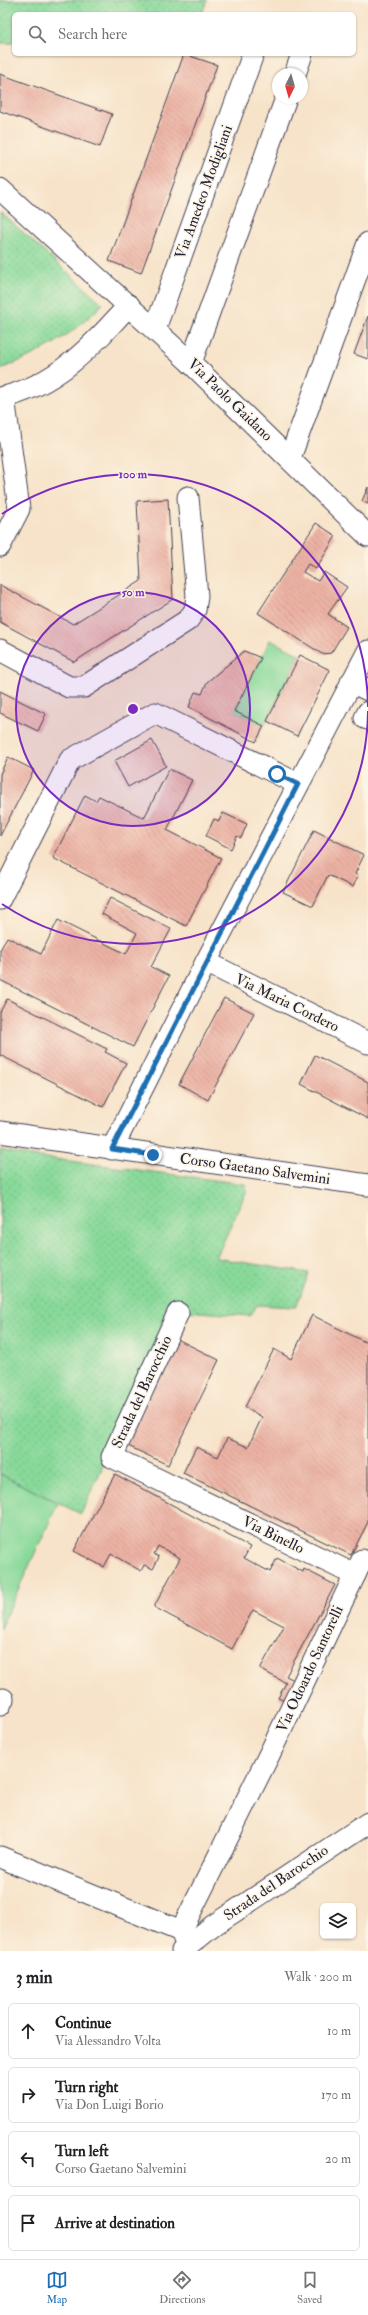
<!DOCTYPE html>
<html lang="en">
<head>
<meta charset="utf-8">
<style>
	:root { --surface:#fff; --page:#f6f6f6; --text:#202124; --muted:#757577; --line:#e0e0e0; --accent:#1f6fb2 }
	body { margin:0; font-family:"IM FELL Double Pica",serif; background:var(--page); color:var(--text) }
	.controls { position:absolute; right:12px; bottom:12px; display:grid; overflow:hidden; border-radius:6px; box-shadow:0 1px 3px #0004 }
	.controls button { width:36px; height:36px; display:grid; place-items:center; padding:0; border:0; border-bottom:1px solid var(--line); background:var(--surface); color:var(--text); font:20px sans-serif }
	.compass { position:absolute; left:272px; top:68px; width:36px; height:36px; border-radius:50%; background:var(--surface); box-shadow:0 1px 3px #0004; rotate:185deg }
	.stop { position:absolute; width:12px; height:12px; margin:-9px; border:3px solid #1f6fb2; border-radius:50%; background:#fff }
	.stop.end { background:#1f6fb2; border-color:#fff; box-shadow:0 1px 4px #0008 }
	.list { margin:0; padding:0; list-style:none }
	h2 { display:flex; justify-content:space-between; align-items:center; height:52px; margin:0; padding:0 16px; font-size:17px }
	h2 small { font-size:13px; font-weight:400; color:var(--muted) }
	.list li { display:grid; grid-template-columns:26px 1fr auto; gap:12px; align-items:center; box-sizing:border-box; height:56px; margin:0 8px 8px; padding:0 8px; border:1px solid var(--line); border-radius:6px }
	.list b { display:block; font-size:15px; white-space:nowrap }
	.list p { margin:0; font-size:13px; white-space:nowrap; color:var(--muted) }
	.list em { font-size:13px; font-style:normal; color:var(--muted) }
	.icon { flex:none; width:22px; height:22px; fill:none; stroke:currentColor; stroke-width:2; stroke-linecap:round; stroke-linejoin:round }
	.map { position:relative; flex:none; width:368px; height:1951px; overflow:hidden }
	.search { position:absolute; background:var(--surface); box-shadow:0 1px 3px #0004; left:12px; right:12px; top:12px; height:44px; display:flex; align-items:center; gap:10px; box-sizing:border-box; padding:0 14px; border-radius:6px; color:var(--muted); font-size:15px }
	.sheet { height:308px; background:var(--surface) }
	nav { display:flex; justify-content:space-around; align-items:center; box-sizing:border-box; height:56px; border-top:1px solid var(--line); background:var(--surface); font-size:11px; color:var(--muted) }
	nav a { display:grid; justify-items:center; gap:2px }
	nav .on { color:var(--accent) }
	.map>svg:first-child { display:block }
</style>
</head>
<body>
<div class="map">
<svg width="368" height="1951" viewBox="0 0 368 1951">
	<defs>
		<pattern id="park-dots" width="8" height="8" patternUnits="userSpaceOnUse"><rect width="8" height="8" fill="#88d99a"/><path d="M2 2h.1M6 6h.1" fill="none" stroke="#75ba86" stroke-width="1.8" stroke-linecap="round"/></pattern>
		<pattern id="building-back-hatch" width="6" height="6" patternUnits="userSpaceOnUse"><rect width="6" height="6" fill="#ecb2a4"/><path d="M-1 5l2 2M0 0l6 6M5-1l2 2" fill="none" stroke="#ca998e"/></pattern>
	</defs>
	<rect width="100%" height="100%" fill="#fcf5e5"/>
	<filter id="ink" filterUnits="userSpaceOnUse"><feTurbulence type="fractalNoise" baseFrequency=".025" numOctaves="2"/><feDisplacementMap in="SourceGraphic" scale="8" xChannelSelector="R" yChannelSelector="G"/><feConvolveMatrix kernelMatrix="1 2 1 2 8 2 1 2 1" color-interpolation-filters="sRGB"/></filter>
	<filter id="wash" filterUnits="userSpaceOnUse"><feTurbulence type="fractalNoise" baseFrequency=".012" numOctaves="4" result="noise"/><feDisplacementMap in="SourceGraphic" scale="16" xChannelSelector="R" yChannelSelector="G"/><feGaussianBlur stdDeviation="0.9" result="paint"/><feColorMatrix in="noise" values="0 0 0 0 0 0 0 0 0 0 0 0 0 0 0 0 0 1.4 0 .05"/><feComposite in="paint" operator="in"/></filter>
	<g filter="url(#wash)">
		<rect width="100%" height="100%" fill="#f7e3c9"/>
		<g fill="#88d99a" stroke="#557e6a">
			<path d="M270,640l30,15 -36,71 -30,-15z"/>
			<path d="M0,1474l58,29 -58,126z"/>
		</g>
		<g fill="url(#park-dots)" stroke="#557e6a">
			<path d="M0,0h207l-5,14h-188v29h-14z"/>
			<path d="M0,212l103,92c-32,32 -61,49 -103,65z"/>
			<path d="M0,1150l24,5 221,29 2,6 -31,68 93,15 -13,34 -39,-2 -7,11 -76,-6 -93,204 -81,-40z"/>
		</g>
		<g id="blocks">
			<g fill="url(#building-back-hatch)">
				<path d="M184,54l33,11 -76,208 -32,-12z"/>
				<path d="M0,74l112,40 -12,33 -100,-36z"/>
				<path d="M368,316v43l-14,-5z"/>
				<path d="M368,487v17l-6,-3z"/>
				<path d="M168,499l5,100 -99,63 -74,-40v-37l73,39 68,-43 -4,-80z"/>
				<path d="M316,523l20,13 -20,33 -8,-5 -5,8 15,9 6,-9 23,15 -19,27 19,13 -16,26 -9,1 -64,-41z"/>
				<path d="M244,651l17,7 -27,53 30,15 -8,16 -67,-35 6,-15 7,2 5,-12z"/>
				<path d="M300,655l30,15 -33,66 -30,-15z"/>
				<path d="M0,691l46,23 -8,17 -38,-18z"/>
				<path d="M152,740l14,26 -38,21 -14,-26z"/>
				<path d="M8,757l26,13 -34,66v-62z"/>
				<path d="M169,769l23,11 -25,50 54,28 -35,68 -133,-68 32,-63 11,6 3,-5 45,22z"/>
				<path d="M223,813l24,11 -6,14 -4,-2 -6,13 -25,-13 8,-17 5,2z"/>
				<path d="M314,830l50,25 -9,19 3,2 -5,11 -25,-12 -15,31 -30,-14z"/>
				<path d="M110,898l61,31 -20,38 18,9 -36,71 -133,-67v-30l7,-13 34,17 17,-34 68,34 11,-21 -35,-19z"/>
				<path d="M224,998l30,15 -46,87 -29,-16z"/>
				<path d="M7,999l100,50 -2,3 21,11 -23,44 -103,-52v-43z"/>
				<path d="M315,1055l53,27v37l-67,-35z"/>
				<path d="M312,1315l55,28 1,-3v182l-17,33 -168,-82 13,-26 22,10 9,-19 21,9 14,-30 -17,-10 29,-58 17,10z"/>
				<path d="M177,1339l42,21 -51,105 -42,-20z"/>
				<path d="M115,1474l135,73 -6,11 26,14 7,-14 26,14 1,-3 31,16 -49,91 12,6 -11,20 -9,-4 8,-15 -26,-14 24,-43 -31,-16 -21,39 -78,-42 26,-49 -22,-12 -4,8 5,3 -6,12 -9,-4 -3,6 -30,-17 -7,13 -30,-16z"/>
			</g>
		</g>
	</g>
	<g filter="url(#ink)">
		<use href="#blocks" fill-opacity="0" stroke="#423f50" stroke-width="1"/>
		<g fill="none" stroke-linecap="round" stroke-linejoin="round">
			<defs>
				<g id="minor">
					<path d="M295,74l7,-20"/>
					<path d="M0,189l191,174 177,173"/>
					<path d="M155,329l98,-275"/>
					<path d="M191,363l95,-265"/>
					<path d="M0,398c56,-12 92,-52 129,-93"/>
					<path d="M290,458l78,-215"/>
					<path d="M0,546l19,-37 -15,-112"/>
					<path d="M0,650l69,37h15l104,-67 7,-10 2,-14 -9,-99"/>
					<path d="M351,682l17,8"/>
					<path d="M368,712l-3,6 3,1"/>
					<path d="M0,899l70,-139 85,-47 143,71"/>
					<path d="M206,962l162,81"/>
					<path d="M0,1132l368,53"/>
					<path d="M112,1149l94,-187 162,-311"/>
					<path d="M178,1313l-66,144 243,118"/>
					<path d="M0,1705l3,-6"/>
					<path d="M0,1857l181,74"/>
					<path d="M187,1947l-6,-16 89,-178 92,-193"/>
					<path d="M182,1951l32,-26 154,-102"/>
				</g>
			</defs>
			<use href="#minor" stroke="#423f50" stroke-width="23"/>
			<use href="#minor" stroke="#fff" stroke-width="21"/>
		</g>
	</g>
	<g fill="none" stroke-linecap="round" stroke-linejoin="round" filter="url(#ink)">
		<path stroke="#1f6fb2" stroke-width="5" d="M153,1155l-41,-6 186,-365 -21,-10"/>
	</g>
	<circle cx="133" cy="709" r="117" fill="#7b2cbf" fill-opacity=".12"/>
	<g fill="none" stroke="#7b2cbf" stroke-width="2">
		<circle cx="133" cy="709" r="117"/>
		<path d="M368 711A235 235 0 0 1 2 904M2 514A235 235 0 0 1 368 707"/>
	</g>
	<g text-anchor="middle" dominant-baseline="central" stroke-width="3" stroke-linejoin="round" paint-order="stroke">
		<g font-size="15" fill="#22223b" stroke="#fcf5e5">
			<text transform="translate(204 192) rotate(-70)">Via Amedeo Modigliani</text>
			<text transform="translate(230 400) rotate(44)">Via Paolo Gaidano</text>
			<text transform="translate(287 1003) rotate(26)">Via Maria Cordero</text>
			<text transform="translate(255 1169) rotate(8)">Corso Gaetano Salvemini</text>
			<text transform="translate(142 1392) rotate(-65)">Strada del Barocchio</text>
			<text transform="translate(273 1535) rotate(26)">Via Binello</text>
			<text transform="translate(310 1669) rotate(-65)">Via Odoardo Santorelli</text>
			<text transform="translate(276 1883) rotate(-34)">Strada del Barocchio</text>
		</g>
	</g>
	<circle cx="133" cy="709" r="6" fill="#7b2cbf" stroke="#fcf5e5" stroke-width="2"/>
	<g font-size="12" text-anchor="middle" font-weight="bold" fill="#7b2cbf" stroke="#fcf5e5" stroke-width="3" stroke-linejoin="round" paint-order="stroke">
		<text x="133" y="478">100 m</text>
		<text x="133" y="596">50 m</text>
	</g>
</svg>
<div class="controls">
<button><svg class="icon" aria-label="layers" viewBox="0 0 24 24"><path d="M12 4l9 5-9 5-9-5zM3 14l9 5 9-5"/></svg></button>
</div>
<svg class="compass" viewBox="-18 -18 36 36"><path d="M0-13l5 13h-10z" fill="#e53935"/><path d="M0 13l5-13h-10z" fill="#757577"/></svg>
<div class="stop" style="left:277px;top:774px"></div>
<div class="stop end" style="left:153px;top:1155px"></div>
<div class="search"><svg class="icon" aria-label="search" viewBox="0 0 24 24"><circle cx="10" cy="10" r="6"/><path d="M15 15l6 6"/></svg>Search here</div>
</div>
<section class="sheet">
<h2>3 min<small>Walk · 200 m</small></h2>
<ul class="list">
<li><svg class="icon" aria-label="ahead" viewBox="0 0 24 24"><path d="M12 20V5M6 11l6-6 6 6"/></svg><div><b>Continue</b><p>Via Alessandro Volta</p></div><em>10 m</em></li>
<li><svg class="icon" aria-label="right" viewBox="0 0 24 24"><path d="M7 20v-9h11M14 6l5 5-5 5"/></svg><div><b>Turn right</b><p>Via Don Luigi Borio</p></div><em>170 m</em></li>
<li><svg class="icon" aria-label="left" viewBox="0 0 24 24"><path d="M17 20v-9H6M10 6l-5 5 5 5"/></svg><div><b>Turn left</b><p>Corso Gaetano Salvemini</p></div><em>20 m</em></li>
<li><svg class="icon" aria-label="arrive" viewBox="0 0 24 24"><path d="M6 21V4h12l-3 4 3 4H6"/></svg><div><b>Arrive at destination</b></div></li>
</ul>
</section>
<nav>
<a class="on"><svg class="icon" aria-label="map" viewBox="0 0 24 24"><path d="M3 6l6-2 6 2 6-2v14l-6 2-6-2-6 2zM9 4v14M15 6v14"/></svg>Map</a>
<a><svg class="icon" aria-label="directions" viewBox="0 0 24 24"><path d="M12 3l9 9-9 9-9-9zM9 14v-3h6M13 9l2 2-2 2"/></svg>Directions</a>
<a><svg class="icon" aria-label="saved" viewBox="0 0 24 24"><path d="M7 4h10v16l-5-4-5 4z"/></svg>Saved</a>
</nav>
</body>
</html>
